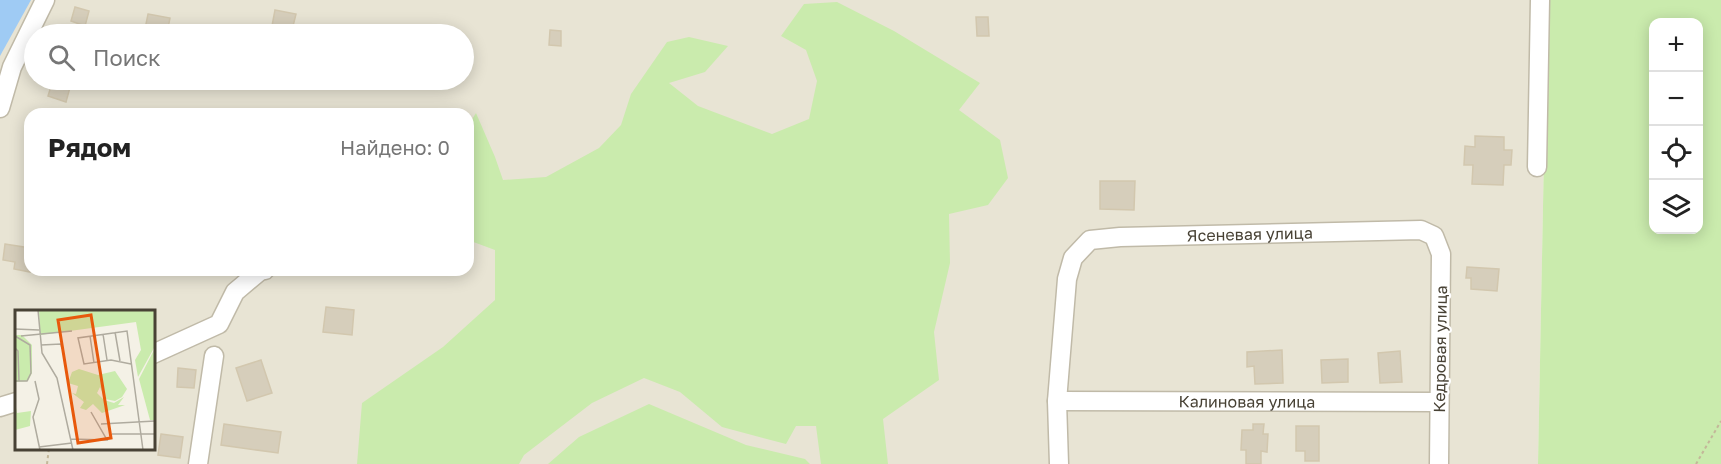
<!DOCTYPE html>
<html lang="ru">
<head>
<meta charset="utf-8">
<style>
	:root { --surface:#fff; --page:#f2f2f2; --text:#222; --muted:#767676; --line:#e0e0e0 }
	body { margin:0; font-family:"Golos Text",sans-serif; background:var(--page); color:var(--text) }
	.controls { position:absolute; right:18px; top:18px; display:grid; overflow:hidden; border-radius:12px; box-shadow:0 3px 15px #0003 }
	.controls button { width:54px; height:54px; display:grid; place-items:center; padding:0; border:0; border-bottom:2px solid var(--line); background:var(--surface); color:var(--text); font:30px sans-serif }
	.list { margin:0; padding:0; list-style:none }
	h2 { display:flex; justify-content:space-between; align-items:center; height:78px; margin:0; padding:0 24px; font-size:26px }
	h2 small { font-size:20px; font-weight:400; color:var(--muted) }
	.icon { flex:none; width:33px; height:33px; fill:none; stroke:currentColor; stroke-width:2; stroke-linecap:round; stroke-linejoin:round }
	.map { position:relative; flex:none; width:1721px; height:464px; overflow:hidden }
	.search { position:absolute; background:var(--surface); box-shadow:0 3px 15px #0003; left:24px; top:24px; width:450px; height:66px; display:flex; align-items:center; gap:15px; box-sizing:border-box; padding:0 21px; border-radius:33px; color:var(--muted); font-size:22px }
	.panel { position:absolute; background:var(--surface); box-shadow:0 3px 15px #0003; left:24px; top:108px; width:450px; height:168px; border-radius:18px }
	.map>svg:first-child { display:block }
</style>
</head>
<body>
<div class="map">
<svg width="1721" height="464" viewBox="0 0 1721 464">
	<rect width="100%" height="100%" fill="#f4f1e6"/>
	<path fill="#e8e4d4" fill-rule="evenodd" d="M0,0h1547l-9,464h-1538zM34,34h430v46h-430zM30,114h438v156h-438zM16,311h137v137h-137z"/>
	<g fill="#caebad" fill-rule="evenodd">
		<path d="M1547,0h174v464h-183zM1654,22h44v208h-44z"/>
		<path d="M837,2l57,29 86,52 -21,27 41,30 8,38 -20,27 -39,9 1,49 -16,69 5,48 -56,39 5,45h-67l-5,-38h-20l-10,18 -64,-17 -42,-35 -36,-14 -52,25 -68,52 -5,9h-162l5,-61 81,-56 52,-47v-50l-27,-10v-114l8,-13 19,44 8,23 43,-3 53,-29 22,-23 10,-31 36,-52 22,-5 39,9 -23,26 -36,11 29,23 74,28 37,-15 8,-38 -11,-31 -25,-14 23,-32z"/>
		<path d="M649,404l97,41 59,14 5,5h-262l31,-27z"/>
	</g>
	<path fill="#9fcbf4" d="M0,0h31l-31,56z"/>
	<g fill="#d6cebb" stroke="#d2c7ae" stroke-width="1.5">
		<path d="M75,7l14,4 -4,15 -14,-5z"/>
		<path d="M275,10l21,4 -4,16 -20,-4z"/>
		<path d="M148,14l22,4 -3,15 -22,-4z"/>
		<path d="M976,17h12l1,19h-12z"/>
		<path d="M550,30l11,1v15l-12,-1z"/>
		<path d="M53,80h19l-6,22 -18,-6z"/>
		<path d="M1475,136l29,1v13h8l-1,15h-7l-1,20 -31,-1 1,-19h-9l1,-19 10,1z"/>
		<path d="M1100,181h35l-1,29 -34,-1z"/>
		<path d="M5,244l25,4v24l-16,-3 1,-7 -12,-2z"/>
		<path d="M1467,267l32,2 -2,22 -26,-2v-11h-5z"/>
		<path d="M326,307l28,3 -2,25 -29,-3z"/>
		<path d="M1282,350l1,33 -28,1 -1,-18 -7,1v-15z"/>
		<path d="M1400,351l2,31 -22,1 -2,-30z"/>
		<path d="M1348,359v23l-26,1 -1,-23z"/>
		<path d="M261,360l11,33 -25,8 -11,-33z"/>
		<path d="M178,368l18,2 -2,18 -17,-1z"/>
		<path d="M224,424l57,8 -3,21 -57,-8z"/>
		<path d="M1253,424h11l-1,10h5l-1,18 -6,-1v13h-15v-14h-5l1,-20h11z"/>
		<path d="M1296,426h23v35h-14v-10h-9z"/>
		<path d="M161,434l22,3 -3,21 -22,-3z"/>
	</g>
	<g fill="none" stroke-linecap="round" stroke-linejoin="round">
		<defs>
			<g id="minor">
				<path d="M0,108l12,-41 33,-67"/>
				<path d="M1537,167l3,-167"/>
				<path d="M153,354l66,-30 16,-32 25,-21 5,-1"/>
				<path id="s1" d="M1057,401l382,1"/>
				<path d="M0,407l16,-5"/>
				<path d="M198,464l16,-108"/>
				<path id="s2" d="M1059,464l-2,-63 10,-122 6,-21 17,-18 30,-3 301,-7 13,6 7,18 -2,210"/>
			</g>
		</defs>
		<use href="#minor" stroke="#c0baa8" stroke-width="21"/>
		<g stroke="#c3b799" stroke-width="2" stroke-dasharray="3 3" stroke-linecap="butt">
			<path d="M47,464l2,-16"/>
			<path d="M1696,464l25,-43"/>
		</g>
		<use href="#minor" stroke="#fff" stroke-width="18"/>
	</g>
	<g text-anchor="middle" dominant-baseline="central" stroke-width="4.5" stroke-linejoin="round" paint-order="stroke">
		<g font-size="16" fill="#484235" stroke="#fff">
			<text stroke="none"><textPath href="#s2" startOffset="392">Ясеневая улица</textPath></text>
			<text transform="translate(1440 349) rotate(-89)">Кедровая улица</text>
			<text stroke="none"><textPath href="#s1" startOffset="190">Калиновая улица</textPath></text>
		</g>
	</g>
	<g transform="translate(15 310)">
		<rect width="140" height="140" fill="#f4f1e6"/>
		<path d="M24,0h115v38l-16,29 -3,-17 6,-10 -5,-28 -96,13zM0,25h7l10,10v28l-4,8 -13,1zM139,40v70h-4l-11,-41zM64,59l19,6 17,-4 12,18 -5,8 -7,4 -10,-2 -5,-12 -3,6 7,7 10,3 10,-6 -6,8h7l-23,8 -9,-9 -7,6 -6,-2 4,-6 -12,-9 4,1 2,-8 -10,-3 4,-11zM0,92l2,11 14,-2 -1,15 -15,4z" fill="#caebad"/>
		<path fill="none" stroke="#afab9f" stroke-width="1.5" d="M23,0l4,43 15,25 16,72M0,19l24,1M100,22l5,29M88,24l4,26M0,26l15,9 1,28 -4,8h-12M6,26l51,-5M75,26l4,27M26,35l20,-1 1,5M0,38l3,3 1,30M116,54l-20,-4 -27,4 -6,-26 49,-7 16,119M20,71l4,18 -6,18 7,33M86,114l54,-3M97,124h43M55,129l37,1 -16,-28M24,137l33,-4"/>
		<path fill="#e8590c" fill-opacity="0.15" stroke="#e8590c" stroke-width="3" d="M76,5l20,123 -33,5 -20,-123z"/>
		<rect width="140" height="140" fill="none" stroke="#484235" stroke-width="3"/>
	</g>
</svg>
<div class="controls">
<button>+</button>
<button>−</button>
<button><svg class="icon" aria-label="locate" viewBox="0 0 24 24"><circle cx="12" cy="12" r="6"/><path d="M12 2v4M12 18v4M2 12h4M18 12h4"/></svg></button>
<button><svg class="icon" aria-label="layers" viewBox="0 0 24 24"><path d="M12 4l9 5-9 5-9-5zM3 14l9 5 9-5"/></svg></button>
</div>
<div class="search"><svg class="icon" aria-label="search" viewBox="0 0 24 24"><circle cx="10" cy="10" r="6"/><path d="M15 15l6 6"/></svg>Поиск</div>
<section class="panel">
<h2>Рядом<small>Найдено: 0</small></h2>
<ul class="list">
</ul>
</section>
</div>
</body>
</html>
